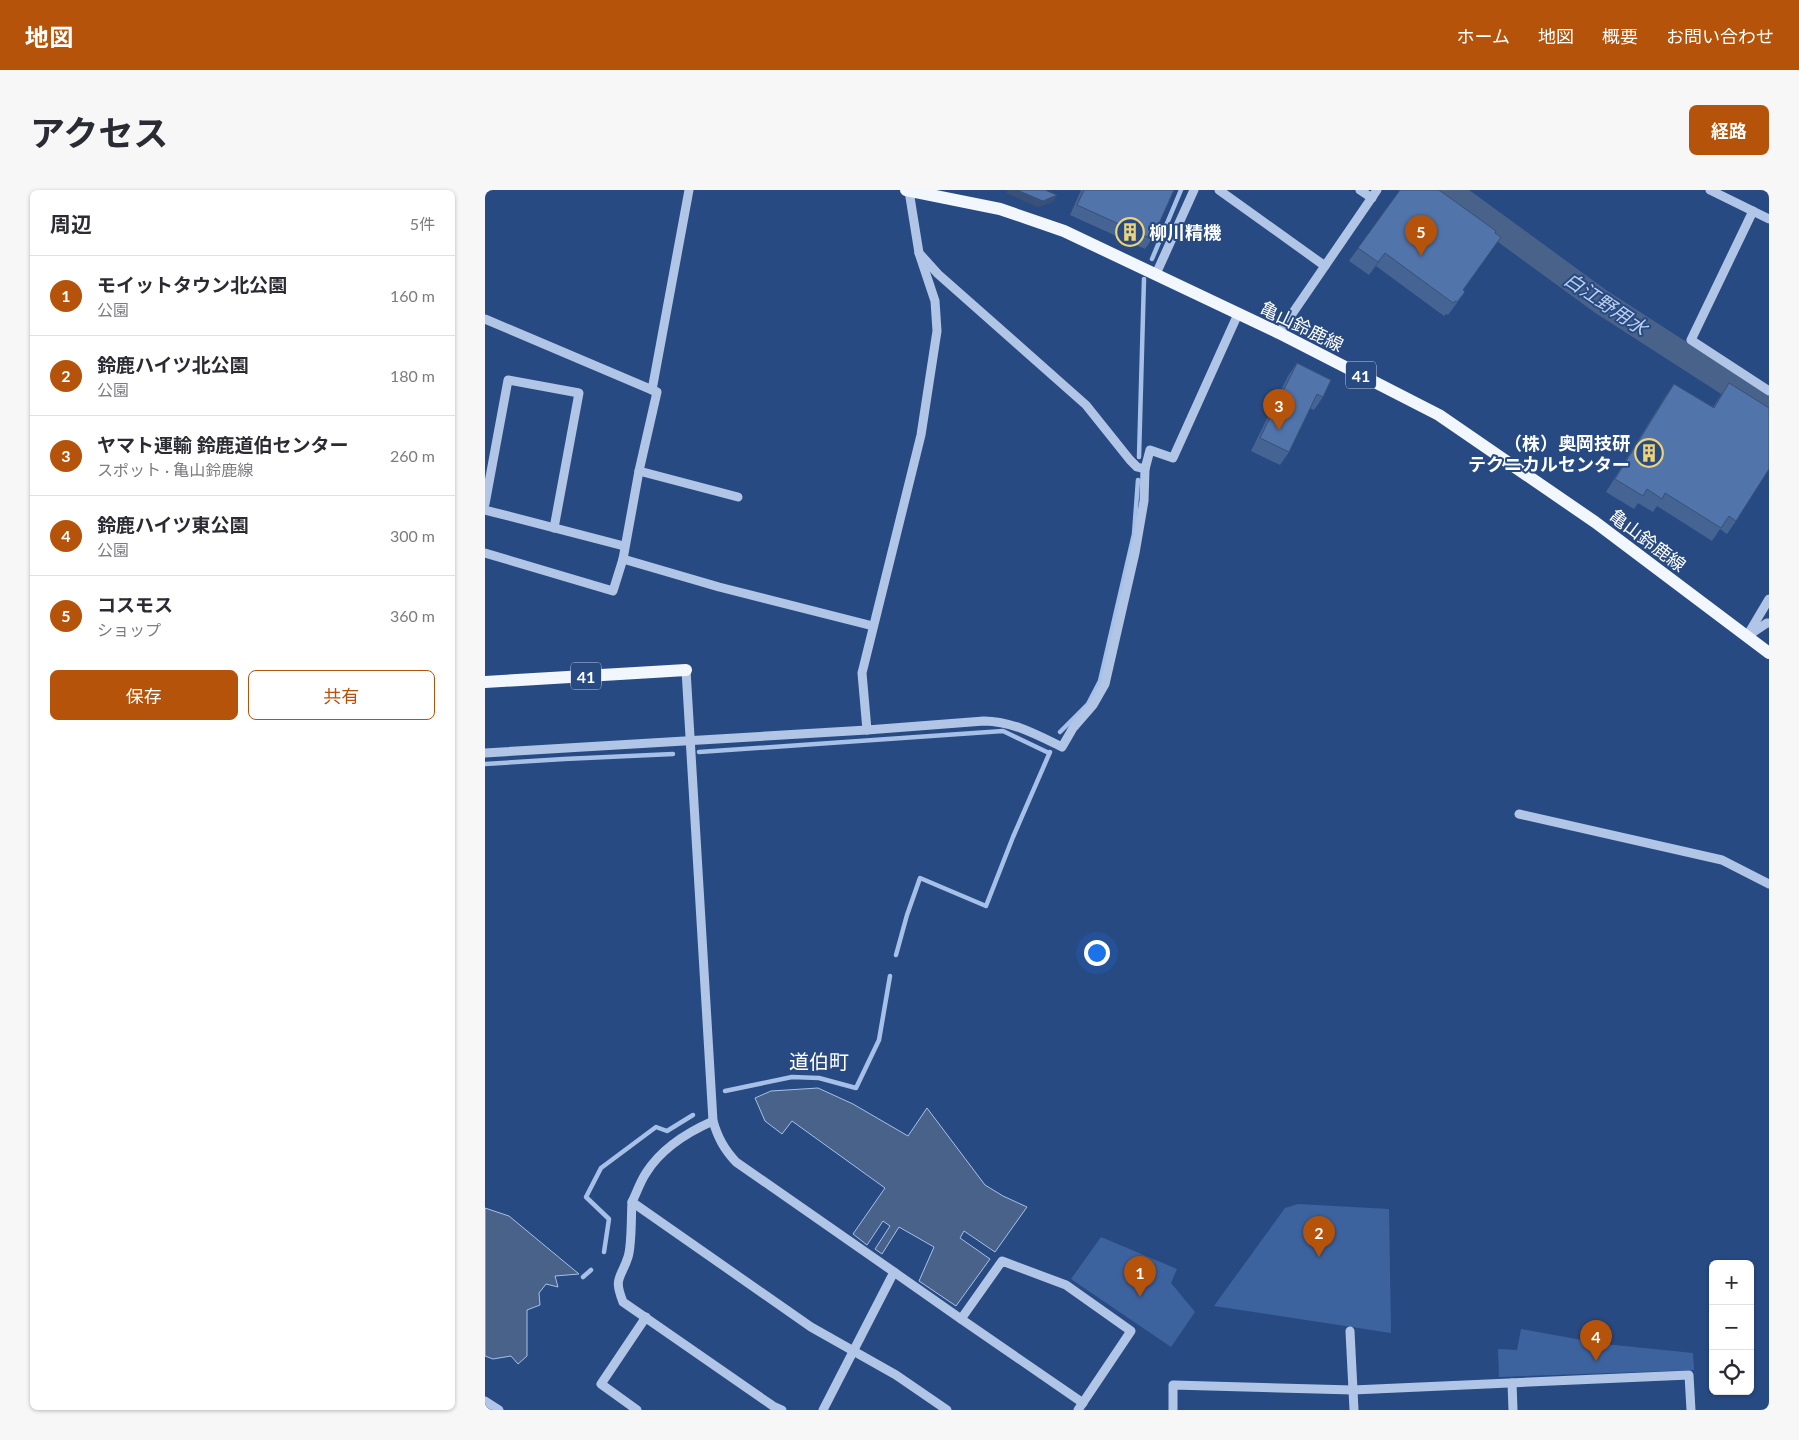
<!DOCTYPE html>
<html lang="ja">
<head>
<meta charset="utf-8">
<style>
	:root { --surface:#fff; --page:#f7f7f7; --text:#2b2b33; --muted:#7c7c81; --line:#e1e1e2; --accent:#b45309 }
	body { margin:0; font-family:Lato,"Noto Sans JP",sans-serif; background:var(--page); color:var(--text) }
	.controls { position:absolute; right:15px; bottom:15px; display:grid; overflow:hidden; border-radius:8px; box-shadow:0 1px 4px #0004 }
	.controls button { width:45px; height:45px; display:grid; place-items:center; padding:0; border:0; border-bottom:1px solid var(--line); background:var(--surface); color:var(--text); font:25px sans-serif }
	.you { position:absolute; left:611px; top:762px; width:18px; height:18px; margin:-12px; border:4px solid #fff; border-radius:50%; background:#1a73e8; box-shadow:0 0 0 8px #1a73e833 }
	.badge { display:grid; place-items:center; width:32px; height:32px; border-radius:50%; background:var(--accent); color:#fff; font-size:16px; font-weight:700 }
	.pin { position:absolute; translate:-50% -41px; filter:drop-shadow(0 1px 2px #0008) }
	.pin::after { content:''; position:absolute; top:26px; width:18px; height:15px; background:inherit; clip-path:polygon(0 0,100% 0,50% 100%) }
	.list { margin:0; padding:0; list-style:none }
	h2 { display:flex; justify-content:space-between; align-items:center; height:65px; margin:0; padding:0 20px; font-size:21px }
	h2 small { font-size:16px; font-weight:400; color:var(--muted) }
	.list li { display:grid; grid-template-columns:32px 1fr auto; gap:15px; align-items:center; box-sizing:border-box; height:80px; padding:0 20px; border-top:1px solid var(--line) }
	.list b { display:block; font-size:19px; white-space:nowrap }
	.list p { margin:0; font-size:16px; white-space:nowrap; color:var(--muted) }
	.list em { font-size:16px; font-style:normal; color:var(--muted) }
	.actions { display:flex; gap:10px; padding:15px 20px }
	.actions a { flex:1; padding:11px 0; border:1px solid var(--accent); border-radius:8px; text-align:center; font-size:18px; color:var(--accent) }
	.actions .main { background:var(--accent); color:#fff }
	.icon { flex:none; width:28px; height:28px; fill:none; stroke:currentColor; stroke-width:2; stroke-linecap:round; stroke-linejoin:round }
	.map { position:relative; flex:none; width:1284px; height:1220px; overflow:hidden; border-radius:8px }
	header { display:flex; align-items:center; gap:30px; box-sizing:border-box; height:70px; padding:0 25px; background:var(--accent); color:#fff }
	header strong { font-size:24px }
	nav { display:flex; gap:28px; margin-inline-start:auto; font-size:18px }
	.intro { display:flex; align-items:center; justify-content:space-between; box-sizing:border-box; height:120px; padding:0 30px }
	h1 { margin:0; font-size:35px }
	.button { padding:12px 22px; border-radius:8px; background:var(--accent); color:#fff; font-size:18px; font-weight:700 }
	main { display:flex; gap:30px; padding:0 30px }
	aside { flex:1; background:var(--surface); border-radius:8px; box-shadow:0 1px 4px #0004 }
	.map>svg:first-child { display:block }
</style>
</head>
<body>
<header>
<strong>地図</strong>
<nav><a>ホーム</a><a>地図</a><a>概要</a><a>お問い合わせ</a></nav>
</header>
<div class="intro"><h1>アクセス</h1><a class="button">経路</a></div>
<main>
<aside>
<h2>周辺<small>5件</small></h2>
<ul class="list">
<li><span class="badge">1</span><div><b>モイットタウン北公園</b><p>公園</p></div><em>160 m</em></li>
<li><span class="badge">2</span><div><b>鈴鹿ハイツ北公園</b><p>公園</p></div><em>180 m</em></li>
<li><span class="badge">3</span><div><b>ヤマト運輸 鈴鹿道伯センター</b><p>スポット · 亀山鈴鹿線</p></div><em>260 m</em></li>
<li><span class="badge">4</span><div><b>鈴鹿ハイツ東公園</b><p>公園</p></div><em>300 m</em></li>
<li><span class="badge">5</span><div><b>コスモス</b><p>ショップ</p></div><em>360 m</em></li>
</ul>
<div class="actions"><a class="main">保存</a><a>共有</a></div>
</aside>
<div class="map">
<svg width="1284" height="1220" viewBox="0 0 1284 1220">
	<rect width="100%" height="100%" fill="#284a82"/>
	<g fill="#3d639f">
		<path d="M813,1014l91,5 2,124 -177,-27 71,-98z"/>
		<path d="M616,1047l76,32 -6,14 24,29 -24,35 -100,-68z"/>
		<path d="M1036,1139l83,15 89,9 1,17 -195,7 -1,-28 19,1z"/>
	</g>
	<g fill="#49628a" stroke="#a6c0e7">
		<path d="M333,898l35,16 55,32 19,-28 58,77 18,11 24,11 -32,45 -31,-21 -4,7 30,21 -34,47 -37,-25 15,-34 -35,-20 -17,27 -7,-5 15,-23 -7,-5 -16,24 -14,-11 32,-46 -93,-67 -10,13 -17,-13 -10,-23 16,-7z"/>
		<path d="M0,1018l24,8 70,58 -24,2 3,11 -12,-3 -7,9 1,12 -13,5v46l-9,8 -7,-8 -18,3 -8,-3z"/>
	</g>
	<g fill="none" stroke-linecap="round" stroke-linejoin="round">
		<g stroke="#a6c0e7" stroke-width="4.5">
			<path d="M667,69l29,-69"/>
			<path d="M654,267l5,-178"/>
			<path d="M575,542l28,-28 12,-23 34,-147 4,-54"/>
			<path d="M214,562l304,-21 46,22"/>
			<path d="M0,574l79,-5 109,-5"/>
			<path d="M411,765l11,-40 13,-37 66,28 27,-69 37,-85"/>
			<path d="M240,901l67,-14 27,1 37,10 23,-48 11,-64"/>
			<path d="M119,1062l5,-33 -23,-22 15,-29 55,-41 11,4 26,-16"/>
			<path d="M98,1087l8,-7"/>
		</g>
		<path stroke="#49628a" stroke-width="25" d="M963,0l152,111 169,109"/>
		<g stroke="#b1c6e6" stroke-width="9">
			<path d="M734,0l106,76"/>
			<path d="M875,0l12,8"/>
			<path d="M1225,0l59,29"/>
			<path d="M424,1l10,62 19,21 148,131 44,55 7,7 8,2"/>
			<path d="M1268,21l-62,129 78,51"/>
			<path d="M671,84l38,-84"/>
			<path d="M0,129l172,73 -18,79 -16,88 -10,32 -128,-38"/>
			<path d="M794,143l98,-143"/>
			<path d="M167,200l37,-200"/>
			<path d="M154,281l99,26"/>
			<path d="M0,314l23,-124 71,13 -25,135"/>
			<path d="M0,320l139,36"/>
			<path d="M138,369l96,28 154,39"/>
			<path d="M1264,445l18,-12h2"/>
			<path d="M1262,446l22,-37"/>
			<path d="M201,480l27,451c5,17 11,28 23,41l158,110 -71,138"/>
			<path d="M382,540l-5,-57 59,-238 16,-104 -2,-30 -16,-48"/>
			<path d="M0,563l382,-23 117,-9c28,0 53,14 78,26l11,-19 20,-23 12,-21 30,-131 9,-52 1,-32 5,-19 23,8 65,-144"/>
			<path d="M1034,624l203,46 47,24"/>
			<path d="M228,931c-25,11 -52,28 -67,52 -6,9 -9,19 -14,29l179,125 85,48 51,35"/>
			<path d="M147,1012c-1,14 0,43 -4,55 -7,22 -15,20 -5,45l150,104 9,4"/>
			<path d="M409,1082l67,47 41,-58 64,24 65,46 -53,79"/>
			<path d="M476,1129l122,84"/>
			<path d="M865,1141l4,79"/>
			<path d="M1027,1193l1,27"/>
			<path d="M0,1211l14,9"/>
			<path d="M152,1220l-36,-26 45,-67"/>
			<path d="M688,1220v-25l180,5 336,-15 2,35"/>
		</g>
		<g stroke="#f2f6fd" stroke-width="12">
			<path d="M421,0l94,19 64,22 215,102 160,82 156,107 174,131"/>
			<path d="M0,492l201,-12"/>
		</g>
	</g>
	<g fill="#466493">
		<path d="M596,0h93l-22,49 -7,10 -75,-34z"/>
		<path d="M915,0l63,100 2,2 -17,23 -2,-1 -2,2 -68,-50 -7,9 -20,-14z"/>
		<path d="M812,173l26,34 -9,13 -4,-2 -21,44 -9,13 -29,-14 37,-75z"/>
		<path d="M1244,193l7,138 -9,13 -7,-5 -8,12 -55,-35 -4,6 -15,-9 -4,6 -28,-17 59,-95 9,-13 39,23z"/>
	</g>
	<g fill="#395178">
		<path d="M523,0h9l40,5 -4,7 -15,5 -32,-14z"/>
		<path d="M900,63l-9,13 -7,9 9,-13z"/>
	</g>
	<g fill="#5174ab" stroke="#395178">
		<path d="M532,0h28l12,5 -14,6z"/>
		<path d="M599,0h90l-22,49 -75,-34z"/>
		<path d="M915,0h39l57,41 -1,2 6,4 -38,53 2,2 -8,10 -2,-1 -2,2 -68,-50 -7,9 -20,-14z"/>
		<path d="M812,173l34,17 -8,17 -6,-3 -28,58 -29,-14z"/>
		<path d="M1244,193l40,25v61l-33,52 -7,-5 -8,12 -56,-35 -3,6 -15,-10 -4,7 -28,-17 59,-95 40,24z"/>
	</g>
	<defs>
		<symbol id="building-ring" viewBox="-11 -11 22 22"><circle r="9.5" fill="#284a82" stroke="#eed277" stroke-width="1.5"/><path d="M-4-6H4V6H1V3H-1V6H-4ZM-2.5-4.3h1.7v1.8h-1.7ZM.8-4.3h1.7v1.8H.8ZM-2.5-1h1.7V.8h-1.7ZM.8-1h1.7V.8H.8Z" fill="#eed277"/></symbol>
	</defs>
	<g fill-rule="evenodd">
		<use href="#building-ring" x="629" y="26" width="32" height="32"/>
		<use href="#building-ring" x="1148" y="247" width="32" height="32"/>
	</g>
	<g text-anchor="middle" dominant-baseline="central" stroke-width="4" stroke-linejoin="round" paint-order="stroke">
		<g fill="#284a82" stroke="#bec9da" stroke-width="1">
			<rect x="861" y="171.5" width="30" height="27" rx="4"/>
			<rect x="86" y="472.5" width="30" height="27" rx="4"/>
		</g>
		<g font-size="16" font-weight="bold" fill="#fff">
			<text x="876" y="185">41</text>
			<text x="101" y="486">41</text>
		</g>
		<g font-size="18" font-weight="bold" fill="#fff" stroke="#284a82" text-anchor="start">
			<text x="664" y="42">柳川精機</text>
			<text x="1145" y="253" text-anchor="end">（株）奥岡技研<tspan x="1145" dy="21">テクニカルセンター</tspan></text>
		</g>
		<g font-size="18" fill="#fff" stroke="#284a82">
			<text transform="translate(817 136) rotate(26)">亀山鈴鹿線</text>
			<text transform="translate(1163 350) rotate(37)">亀山鈴鹿線</text>
		</g>
		<g font-size="19" font-style="italic" fill="#bcd0ee" stroke="#284a82">
			<text transform="translate(1121 113) rotate(34)">白江野用水</text>
		</g>
		<g font-size="20" fill="#fff" stroke="#284a82">
			<text x="334" y="871">道伯町</text>
		</g>
	</g>
</svg>
<div class="controls">
<button>+</button>
<button>−</button>
<button><svg class="icon" aria-label="locate" viewBox="0 0 24 24"><circle cx="12" cy="12" r="6"/><path d="M12 2v4M12 18v4M2 12h4M18 12h4"/></svg></button>
</div>
<div class="you"></div>
<div class="pin badge" style="left:655px;top:1107px">1</div>
<div class="pin badge" style="left:834px;top:1067px">2</div>
<div class="pin badge" style="left:794px;top:240px">3</div>
<div class="pin badge" style="left:1111px;top:1171px">4</div>
<div class="pin badge" style="left:936px;top:66px">5</div>
</div>
</main>
</body>
</html>
